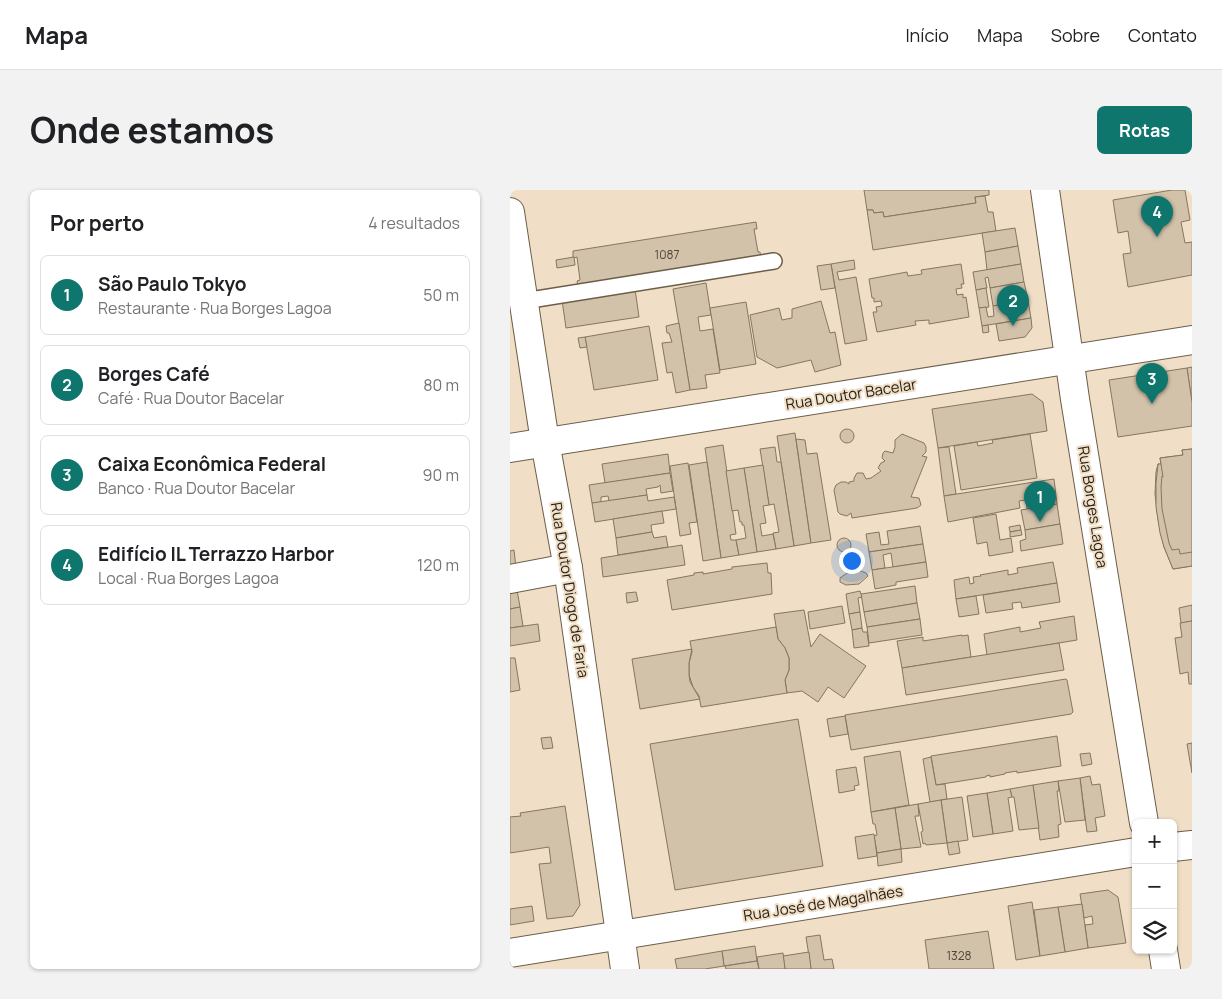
<!DOCTYPE html>
<html lang="pt">
<head>
<meta charset="utf-8">
<style>
	:root { --surface:#fff; --page:#f2f2f2; --text:#202124; --muted:#757577; --line:#e0e0e0; --accent:#0f766e }
	body { margin:0; font-family:Manrope,sans-serif; background:var(--page); color:var(--text) }
	.controls { position:absolute; right:15px; bottom:15px; display:grid; overflow:hidden; border-radius:8px; box-shadow:0 1px 4px #0004 }
	.controls button { width:45px; height:45px; display:grid; place-items:center; padding:0; border:0; border-bottom:1px solid var(--line); background:var(--surface); color:var(--text); font:25px sans-serif }
	.you { position:absolute; left:341px; top:370px; width:18px; height:18px; margin:-12px; border:4px solid #fff; border-radius:50%; background:#1a73e8; box-shadow:0 0 0 8px #1a73e833 }
	.badge { display:grid; place-items:center; width:32px; height:32px; border-radius:50%; background:var(--accent); color:#fff; font-size:16px; font-weight:700 }
	.pin { position:absolute; translate:-50% -41px; filter:drop-shadow(0 1px 2px #0008) }
	.pin::after { content:''; position:absolute; top:26px; width:18px; height:15px; background:inherit; clip-path:polygon(0 0,100% 0,50% 100%) }
	.list { margin:0; padding:0; list-style:none }
	h2 { display:flex; justify-content:space-between; align-items:center; height:65px; margin:0; padding:0 20px; font-size:21px }
	h2 small { font-size:16px; font-weight:400; color:var(--muted) }
	.list li { display:grid; grid-template-columns:32px 1fr auto; gap:15px; align-items:center; box-sizing:border-box; height:80px; margin:0 10px 10px; padding:0 10px; border:1px solid var(--line); border-radius:8px }
	.list b { display:block; font-size:19px; white-space:nowrap }
	.list p { margin:0; font-size:16px; white-space:nowrap; color:var(--muted) }
	.list em { font-size:16px; font-style:normal; color:var(--muted) }
	.icon { flex:none; width:28px; height:28px; fill:none; stroke:currentColor; stroke-width:2; stroke-linecap:round; stroke-linejoin:round }
	.map { position:relative; flex:none; width:682px; height:779px; overflow:hidden; border-radius:8px }
	header { display:flex; align-items:center; gap:30px; box-sizing:border-box; height:70px; padding:0 25px; background:var(--surface); border-bottom:1px solid var(--line) }
	header strong { font-size:24px }
	nav { display:flex; gap:28px; margin-inline-start:auto; font-size:18px }
	.intro { display:flex; align-items:center; justify-content:space-between; box-sizing:border-box; height:120px; padding:0 30px }
	h1 { margin:0; font-size:35px }
	.button { padding:12px 22px; border-radius:8px; background:var(--accent); color:#fff; font-size:18px; font-weight:700 }
	main { display:flex; gap:30px; padding:0 30px }
	aside { flex:1; background:var(--surface); border-radius:8px; box-shadow:0 1px 4px #0004 }
	.map>svg:first-child { display:block }
</style>
</head>
<body>
<header>
<strong>Mapa</strong>
<nav><a>Início</a><a>Mapa</a><a>Sobre</a><a>Contato</a></nav>
</header>
<div class="intro"><h1>Onde estamos</h1><a class="button">Rotas</a></div>
<main>
<aside>
<h2>Por perto<small>4 resultados</small></h2>
<ul class="list">
<li><span class="badge">1</span><div><b>São Paulo Tokyo</b><p>Restaurante · Rua Borges Lagoa</p></div><em>50 m</em></li>
<li><span class="badge">2</span><div><b>Borges Café</b><p>Café · Rua Doutor Bacelar</p></div><em>80 m</em></li>
<li><span class="badge">3</span><div><b>Caixa Econômica Federal</b><p>Banco · Rua Doutor Bacelar</p></div><em>90 m</em></li>
<li><span class="badge">4</span><div><b>Edifício IL Terrazzo Harbor</b><p>Local · Rua Borges Lagoa</p></div><em>120 m</em></li>
</ul>
</aside>
<div class="map">
<svg width="682" height="779" viewBox="0 0 682 779">
	<rect width="100%" height="100%" fill="#f0dfc6"/>
	<g fill="#d3c2aa" stroke="#867661">
		<path d="M354,0h125v5l-14,2 1,6 -92,14 -1,-5 -9,1 -1,-3h-6z"/>
		<path d="M662,0h13l5,30 -9,2 4,21 7,-1v33l-64,12 -5,-33 8,-1 -3,-22 -10,2 -5,-33z"/>
		<path d="M475,6l3,16h5l3,19 -123,19 -6,-40h6l1,3 9,-1 1,5 92,-14 -1,-6z"/>
		<path d="M246,32l1,7h-3l4,23h2l1,5 -183,29 -1,-5 3,-1 -3,-23 -4,1v-7z"/>
		<path d="M505,38l3,18 -33,6 -3,-19z"/>
		<path d="M508,56l3,18 -34,6 -2,-18z"/>
		<path d="M64,67l1,8 -18,3 -1,-8z"/>
		<path d="M344,70l1,9 -18,3 2,8 17,-3 11,63 -22,4 -14,-80z"/>
		<path d="M321,74l4,24 -14,2 -4,-24z"/>
		<path d="M451,74l3,20h-3l1,4 -6,1 1,6 6,-1v4l3,-1 3,20 -40,7v-4l-14,1 1,4 -39,7 -4,-20h4l-1,-5 6,-1 -1,-5 -7,1v-4h-2l-3,-19 38,-7 1,4 14,-2 -1,-4z"/>
		<path d="M511,74l3,18 -34,6 -2,-11 -3,1 2,10 -11,2 -3,-18z"/>
		<path d="M514,92l4,18 -35,6 -3,-18z"/>
		<path d="M196,93l5,32 -13,2 2,14 13,-2 7,44 -15,2 2,13 -17,2 -17,-101z"/>
		<path d="M476,98l3,19 -10,1 -3,-18z"/>
		<path d="M125,99l4,28 -73,11 -4,-28z"/>
		<path d="M518,110l3,18 -49,8 -3,-18 7,-1 2,10 6,-1 -1,-10z"/>
		<path d="M311,111l9,32 5,-1 6,33 -26,7 -4,-12 -34,8 -20,-11 -7,-42 29,-7 3,12 10,-2v-9z"/>
		<path d="M236,112l10,62 -36,6 -10,-62z"/>
		<path d="M521,128l1,10 -7,9 -26,4 -3,-17z"/>
		<path d="M169,133l11,67 -14,3 -4,-21 -5,1 -5,-30 10,-1 -3,-9h-2l-1,-7z"/>
		<path d="M478,135l1,7 -6,1 -1,-7z"/>
		<path d="M139,136l9,54 -64,10 -9,-53z"/>
		<path d="M75,147l2,10 -7,1 -2,-10z"/>
		<path d="M682,177v35l-5,-34z"/>
		<path d="M677,178l5,34v24l-74,11 -9,-57z"/>
		<path d="M522,204l11,8 4,29 -109,17 -6,-39z"/>
		<circle cx="337" cy="246" r="7"/>
		<path d="M285,243l16,110 -17,3 -17,-110z"/>
		<path d="M392,244l22,9 2,4v5l-4,4 5,1 -16,40 8,1 2,7 -4,3 -65,10 -1,-5 -4,3 -7,-2 -2,-2 -4,-22 2,-5 5,-3h5l3,2v-2l5,-1v-3l3,-5h6l3,6 5,-1 10,-7 -3,-3 3,-5 4,-2 -3,-3 1,-5 2,-2 8,2 2,-6v-7z"/>
		<path d="M520,244l7,44 -76,12 -7,-44 23,-4 1,4 15,-3 -1,-3z"/>
		<path d="M286,249l9,1 2,14 10,-1 14,87 -20,3z"/>
		<path d="M213,255l13,89 -6,1 1,5h5l3,15 -18,3 -16,-110z"/>
		<path d="M265,257l2,15h4l13,84 -18,3 -3,-16 6,-1 -5,-28 -5,1 -9,-56z"/>
		<path d="M439,257l7,47 -12,2 -6,-48z"/>
		<path d="M682,259v103l-12,2 -1,-5 -7,1 -8,-26 -3,-31 1,-17 1,1 -3,-19 23,-3 -1,-5z"/>
		<path d="M682,259v117l-19,3 -9,-22 -6,-28 -3,-25 1,-22 2,-8h3l-1,-6 23,-3 -1,-5z"/>
		<path d="M158,264l2,19 -65,10 -3,-19z"/>
		<path d="M197,272l14,96 -18,3 -14,-96z"/>
		<path d="M178,273l9,59 -8,1 2,11 -11,2 -10,-70z"/>
		<path d="M648,274h3l2,13 -1,-1 -1,11 1,22 7,34 3,7 7,-1 1,5 12,-2v14l-19,3 -9,-22 -4,-14 -4,-26v-24z"/>
		<path d="M253,275l6,40 -6,1 3,17 -6,1 2,12 11,-2 3,15 -19,3 -13,-84z"/>
		<path d="M234,278l13,84 -18,3 -3,-15 10,-2 -2,-13h-2v-3h-2l-2,-12 -6,1 -6,-40z"/>
		<path d="M160,283l3,18 -12,2 -1,-8 -2,2 -12,2 1,6 -38,6 -1,-5 -7,1v5l-9,1 -3,-18z"/>
		<path d="M544,289l3,25 -30,5 -1,-9 -7,1 1,7 -72,14 -4,-26z"/>
		<path d="M137,305l1,6 26,-4 2,12 -81,13 -3,-19z"/>
		<path d="M547,314l3,20 -35,6 -4,-20z"/>
		<path d="M152,321l2,12 -13,2 1,7 -36,6 -3,-19z"/>
		<path d="M486,324l4,26 11,-2 2,14 -24,4 -2,-14 -10,2 -4,-26z"/>
		<path d="M550,334l3,20 -42,7 -1,-10 6,-2 -1,-9z"/>
		<path d="M510,335l1,5 -11,2 -1,-5z"/>
		<path d="M410,336l3,18 -54,8 -3,-18 13,-2 2,13 8,-1 -2,-13z"/>
		<path d="M511,340l1,5 -12,2v-5z"/>
		<path d="M142,342l2,6 12,-2 2,11 -50,8 -2,-17z"/>
		<circle cx="334" cy="355" r="7"/>
		<path d="M413,354l3,18 -33,5 -2,-14 -8,2 2,13 -13,2 -3,-18z"/>
		<path d="M172,355l3,20 -82,12 -2,-19z"/>
		<path d="M4,360l2,18 -6,1v-18z"/>
		<path d="M416,372l2,15 -32,5v3l-21,4 -3,-19z"/>
		<path d="M543,372l4,21 -101,16 -2,-19 15,-3 1,7 4,-1 -1,-6 8,-1 -1,-1 28,-5v5l10,-2 -1,-5z"/>
		<path d="M257,373l1,10h3l1,21 -100,16 -5,-30 27,-5v-2l9,-1v2l29,-5v-2z"/>
		<path d="M351,381l5,2 2,3 -9,8 -13,1 -6,-3v-4l7,-5z"/>
		<path d="M547,393l3,19 -38,6 -1,-6 -9,1 1,6 -27,4 -3,-18z"/>
		<path d="M405,396l2,17 -53,9 -3,-18z"/>
		<path d="M7,400l3,17 -10,2v-18z"/>
		<path d="M350,401l2,6 -4,1 2,14 -11,2 -3,-20z"/>
		<path d="M126,402l2,9 -11,2 -1,-10z"/>
		<path d="M466,406l3,18 -20,3 -3,-18z"/>
		<path d="M407,413l3,16 -53,8 -3,-15z"/>
		<path d="M682,415v16l-11,2 -2,-15z"/>
		<path d="M332,416l3,17 -35,6 -2,-17z"/>
		<path d="M10,417l3,19 -13,2v-19z"/>
		<path d="M294,420l7,37 9,-13 46,32 -22,32 -16,-11 -10,15 -16,-11 -15,2 -2,-13 4,-10v-12l-4,-10 -7,-9 -4,-25z"/>
		<path d="M350,422l2,16 -10,2 -3,-16z"/>
		<path d="M564,426l3,24 -90,15 -3,-21 36,-7v5l21,-4 -2,-6z"/>
		<path d="M410,429l2,16 -53,8 -2,-16z"/>
		<path d="M682,431v63h-3l-1,-12 -8,2 -5,-36 7,-1 -2,-14z"/>
		<path d="M28,434l2,17 -30,5v-18z"/>
		<path d="M266,437l2,12 7,9 4,10v12l-4,10 2,13 -86,14 -2,-11 -6,-9 -4,-12v-12l3,-11 -2,-11z"/>
		<path d="M352,438l1,4h4l2,14 -15,2 -2,-18z"/>
		<path d="M452,445v1l6,-1 3,22 -69,11 -5,-27 26,-4v4z"/>
		<path d="M549,453l5,27 -158,25 -4,-27z"/>
		<path d="M182,459l-3,14v12l1,7 10,17 -60,10 -8,-50z"/>
		<path d="M0,468h5l5,32 -10,2z"/>
		<path d="M556,489l1,1 6,32 -2,2 -220,36 -6,-35z"/>
		<path d="M335,526l3,18 -18,3 -3,-18z"/>
		<path d="M288,529l25,147 -148,24 -25,-146z"/>
		<path d="M547,546l4,30 -44,7v-2l-12,2v1l-15,3v-2l-4,1v1l-50,8 -5,-29z"/>
		<path d="M41,547l2,11 -10,1 -2,-11z"/>
		<path d="M682,553v30l-5,-29z"/>
		<path d="M390,561l9,54 -38,7 -7,-55z"/>
		<path d="M580,563l2,11 -10,2 -2,-12z"/>
		<path d="M421,567l5,28 9,-1 2,15 -17,3 -7,-43z"/>
		<path d="M346,577l3,18 -5,1 1,4 -16,3 -3,-23z"/>
		<path d="M580,586l2,9 8,-1 5,32 -10,2 2,13 -10,1 -7,-54z"/>
		<path d="M570,588l5,42 -20,2 -7,-41z"/>
		<path d="M548,591l1,10h-2l4,33 -3,1 1,12 -19,3 -7,-55z"/>
		<path d="M523,595l6,43 -20,2 -5,-33h-2l-2,-8z"/>
		<path d="M500,599l2,8 -4,1 5,33 -20,3 -6,-41z"/>
		<path d="M477,603l6,41 -20,3 -6,-41z"/>
		<path d="M452,607l6,43 -21,3 -6,-43z"/>
		<path d="M431,610l6,43 -21,2 -1,-2 -2,1 -2,-12 2,-1 -5,-27z"/>
		<path d="M408,614l1,12h-4l6,31 -20,2 -6,-41z"/>
		<path d="M55,616l15,99 -7,11 -26,3 -8,-55 12,-1 -2,-16 -39,6v-36l11,-1 -1,-3z"/>
		<path d="M385,618l6,41 -24,4 -3,-17 3,-1 -2,-11h-2l-2,-12z"/>
		<path d="M364,644l3,22 -19,3 -3,-22z"/>
		<path d="M448,651l2,12 -11,2 -2,-12z"/>
		<path d="M391,659l1,13 -24,4 -1,-13z"/>
		<path d="M598,700l10,7 8,46 -38,5 -3,-23 8,-1 -1,-8 -8,2 -4,-24z"/>
		<path d="M522,712l8,54 -24,4 -8,-54z"/>
		<path d="M572,714l6,44 -23,4 -7,-45z"/>
		<path d="M22,716l2,15 -24,4v-16z"/>
		<path d="M548,717l7,45 -25,4 -6,-46z"/>
		<path d="M478,741l6,38h-65l-4,-29z"/>
		<path d="M310,745l4,25 8,-1 2,10h-23l-5,-32z"/>
		<path d="M245,756l2,15 -33,5 -2,-15z"/>
		<path d="M212,761l2,15 -19,3h-28l-2,-10z"/>
		<path d="M299,762l2,17h-26l-2,-13z"/>
		<path d="M273,763l2,16h-26l-2,-12z"/>
		<path d="M247,771l2,8h-33l-1,-3z"/>
	</g>
	<g fill="none" stroke-linecap="round" stroke-linejoin="round">
		<defs>
			<path id="service" d="M14,111l250,-40"/>
			<g id="minor">
				<path d="M0,22l35,230 23,126 57,401"/>
				<path d="M0,258l682,-108"/>
				<path d="M0,389l58,-11"/>
				<path d="M663,657l19,-2"/>
				<path d="M0,763l626,-101"/>
			</g>
			<g id="tertiary">
				<path d="M535,0l30,209 69,424"/>
				<path d="M653,760l3,19"/>
			</g>
		</defs>
		<use href="#service" stroke="#6d5e49" stroke-width="18"/>
		<use href="#minor" stroke="#6d5e49" stroke-width="30"/>
		<use href="#tertiary" stroke="#6d5e49" stroke-width="30"/>
		<use href="#service" stroke="#fff" stroke-width="15"/>
		<use href="#minor" stroke="#fff" stroke-width="28"/>
		<use href="#tertiary" stroke="#fff" stroke-width="28"/>
	</g>
	<g text-anchor="middle" dominant-baseline="central" stroke-width="4" stroke-linejoin="round" paint-order="stroke">
		<g font-size="12" fill="#50463a">
			<text x="157" y="64">1087</text>
			<text x="449" y="765">1328</text>
		</g>
		<g font-size="15" fill="#241d14" stroke="#f0dfc6">
			<text transform="translate(341 204) rotate(-9)">Rua Doutor Bacelar</text>
			<text transform="translate(583 317) rotate(81)">Rua Borges Lagoa</text>
			<text transform="translate(60 400) rotate(81)">Rua Doutor Diogo de Faria</text>
			<text transform="translate(313 713) rotate(-9)">Rua José de Magalhães</text>
		</g>
	</g>
</svg>
<div class="controls">
<button>+</button>
<button>−</button>
<button><svg class="icon" aria-label="layers" viewBox="0 0 24 24"><path d="M12 4l9 5-9 5-9-5zM3 14l9 5 9-5"/></svg></button>
</div>
<div class="you"></div>
<div class="pin badge" style="left:530px;top:332px">1</div>
<div class="pin badge" style="left:503px;top:136px">2</div>
<div class="pin badge" style="left:642px;top:214px">3</div>
<div class="pin badge" style="left:647px;top:47px">4</div>
</div>
</main>
</body>
</html>
